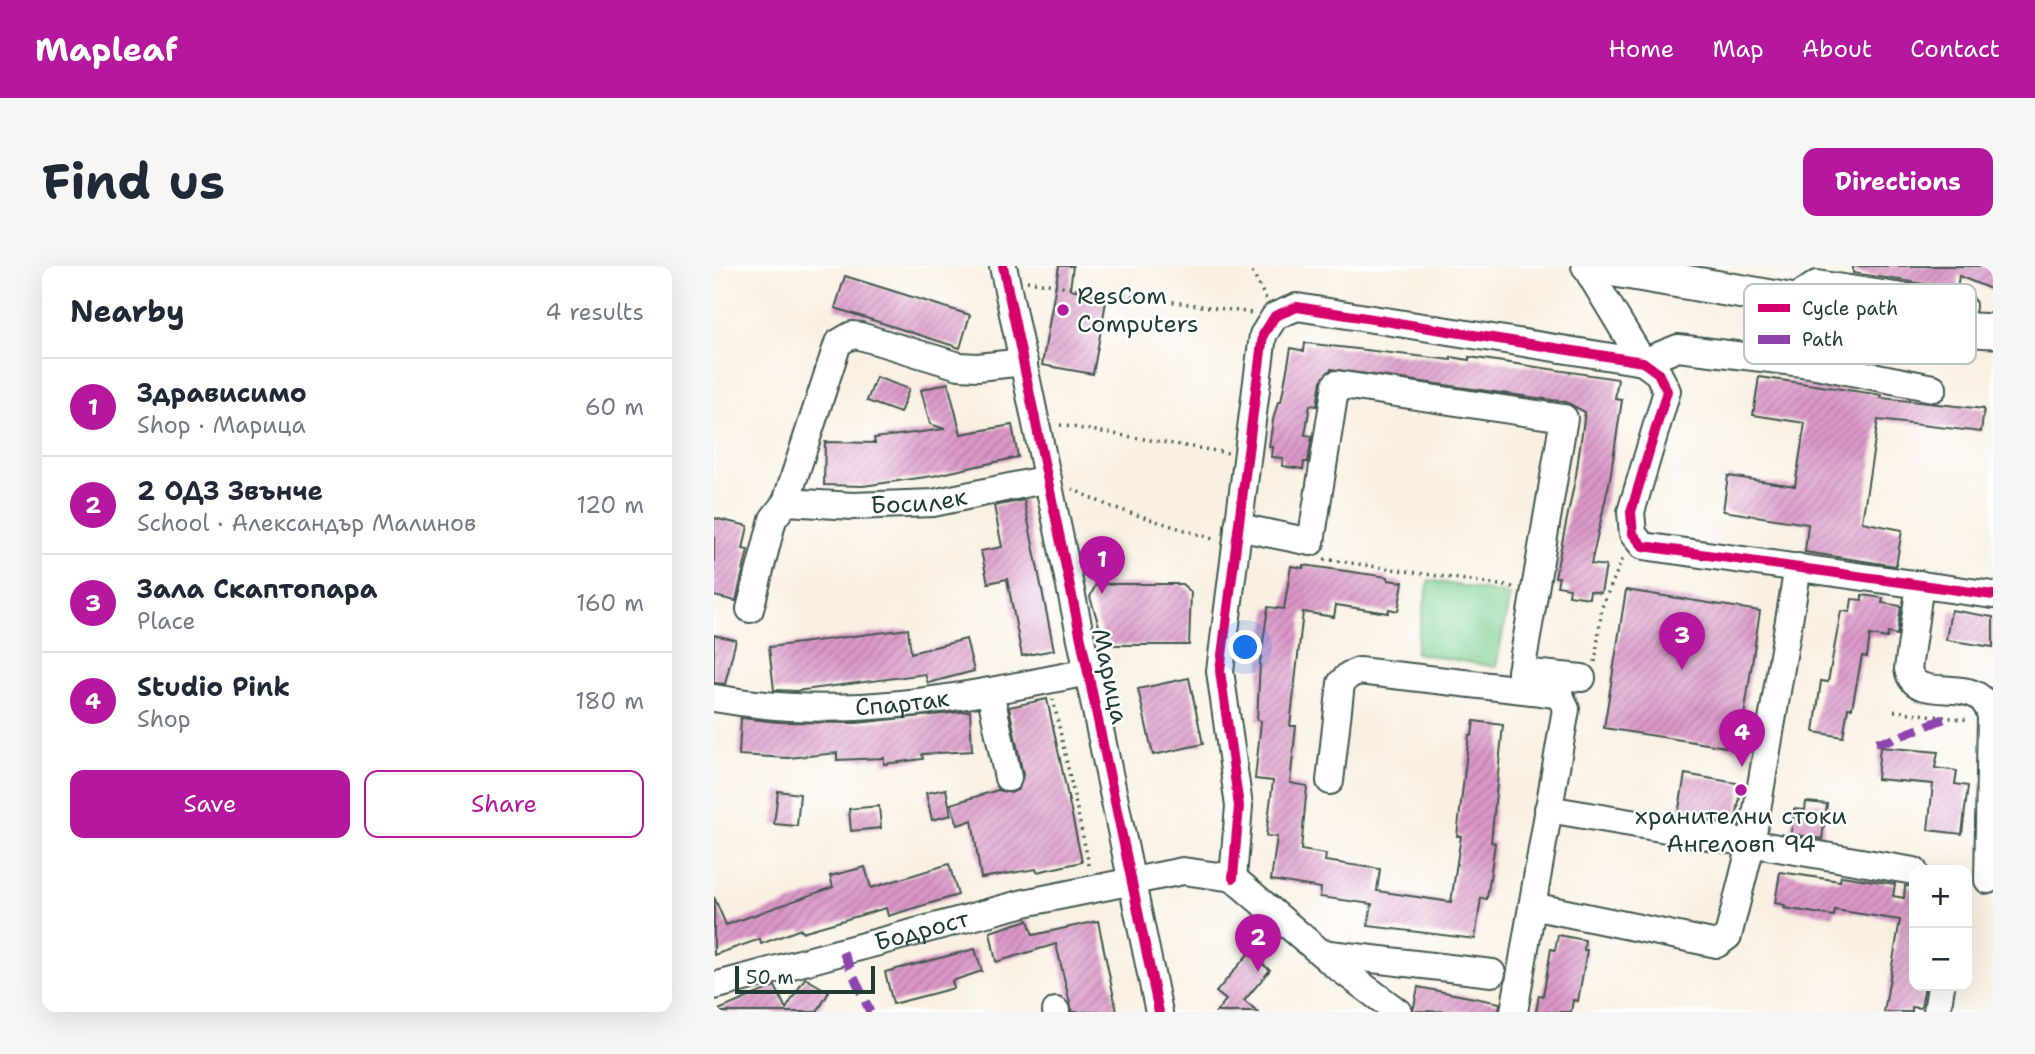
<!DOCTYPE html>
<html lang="en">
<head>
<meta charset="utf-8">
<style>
	:root { --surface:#fff; --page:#f6f6f7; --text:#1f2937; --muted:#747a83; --line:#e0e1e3; --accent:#b5179e }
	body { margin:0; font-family:"Shantell Sans",sans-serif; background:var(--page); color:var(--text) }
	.controls { position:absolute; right:21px; bottom:21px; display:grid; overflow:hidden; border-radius:14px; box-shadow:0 7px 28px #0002 }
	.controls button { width:63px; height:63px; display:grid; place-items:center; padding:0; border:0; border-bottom:2px solid var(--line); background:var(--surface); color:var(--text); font:35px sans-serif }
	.scale { position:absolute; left:21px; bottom:18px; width:140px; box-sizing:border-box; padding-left:7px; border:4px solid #1f3d34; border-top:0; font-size:19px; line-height:24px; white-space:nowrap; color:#1f3d34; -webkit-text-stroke:5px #fff; paint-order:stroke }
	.you { position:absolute; left:532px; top:382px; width:24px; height:24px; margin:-18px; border:5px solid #fff; border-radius:50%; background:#1a73e8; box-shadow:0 0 0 10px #1a73e833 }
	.badge { display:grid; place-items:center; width:46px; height:46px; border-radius:50%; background:var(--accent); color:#fff; font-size:23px; font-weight:700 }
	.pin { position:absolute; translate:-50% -58px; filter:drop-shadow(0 2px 4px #0008) }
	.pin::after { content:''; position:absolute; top:37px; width:24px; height:21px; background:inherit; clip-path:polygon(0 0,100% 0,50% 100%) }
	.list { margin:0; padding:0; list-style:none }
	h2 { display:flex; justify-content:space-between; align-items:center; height:91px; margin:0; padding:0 28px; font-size:30px }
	h2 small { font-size:23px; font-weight:400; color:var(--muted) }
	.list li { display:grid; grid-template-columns:46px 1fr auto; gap:21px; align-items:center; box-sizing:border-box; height:98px; padding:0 28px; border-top:2px solid var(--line) }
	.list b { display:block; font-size:26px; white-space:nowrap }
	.list p { margin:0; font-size:23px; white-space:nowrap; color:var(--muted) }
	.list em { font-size:23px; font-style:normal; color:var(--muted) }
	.actions { display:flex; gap:14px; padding:21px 28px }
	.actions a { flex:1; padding:16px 0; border:2px solid var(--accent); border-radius:14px; text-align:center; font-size:24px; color:var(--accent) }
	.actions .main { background:var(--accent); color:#fff }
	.map { position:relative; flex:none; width:1279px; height:746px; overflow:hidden; border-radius:14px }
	header { display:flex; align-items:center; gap:42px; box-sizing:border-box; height:98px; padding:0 35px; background:var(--accent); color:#fff }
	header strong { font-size:33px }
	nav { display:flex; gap:38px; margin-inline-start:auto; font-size:24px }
	.intro { display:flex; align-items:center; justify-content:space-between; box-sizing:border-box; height:168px; padding:0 42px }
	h1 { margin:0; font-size:49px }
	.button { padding:18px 32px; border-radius:14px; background:var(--accent); color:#fff; font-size:24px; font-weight:700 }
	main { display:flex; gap:42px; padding:0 42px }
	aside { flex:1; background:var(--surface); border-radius:14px; box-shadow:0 7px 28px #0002 }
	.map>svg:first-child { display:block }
</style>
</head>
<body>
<header>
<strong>Mapleaf</strong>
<nav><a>Home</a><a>Map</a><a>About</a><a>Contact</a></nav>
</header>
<div class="intro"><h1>Find us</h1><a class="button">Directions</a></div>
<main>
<aside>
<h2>Nearby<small>4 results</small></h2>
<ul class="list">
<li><span class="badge">1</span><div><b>Здрависимо</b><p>Shop · Марица</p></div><em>60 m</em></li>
<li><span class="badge">2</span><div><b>2 ОДЗ Звънче</b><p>School · Александър Малинов</p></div><em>120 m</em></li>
<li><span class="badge">3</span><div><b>Зала Скаптопара</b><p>Place</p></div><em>160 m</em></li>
<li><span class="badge">4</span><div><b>Studio Pink</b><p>Shop</p></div><em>180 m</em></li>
</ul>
<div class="actions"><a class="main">Save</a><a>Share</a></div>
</aside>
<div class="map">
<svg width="1279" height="746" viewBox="0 0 1279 746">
	<defs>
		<pattern id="building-hatch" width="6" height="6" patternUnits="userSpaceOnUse" patternTransform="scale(1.75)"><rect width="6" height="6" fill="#db98c7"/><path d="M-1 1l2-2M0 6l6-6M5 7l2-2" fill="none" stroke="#b17da2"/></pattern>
	</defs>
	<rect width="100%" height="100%" fill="#fff"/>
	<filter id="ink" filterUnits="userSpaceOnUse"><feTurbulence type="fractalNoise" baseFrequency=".0143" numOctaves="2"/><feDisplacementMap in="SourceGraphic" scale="14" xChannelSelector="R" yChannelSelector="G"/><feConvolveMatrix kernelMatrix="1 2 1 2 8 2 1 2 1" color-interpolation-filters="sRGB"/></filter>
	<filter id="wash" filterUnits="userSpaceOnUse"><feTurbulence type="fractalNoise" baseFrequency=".00686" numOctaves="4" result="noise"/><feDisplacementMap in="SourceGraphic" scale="28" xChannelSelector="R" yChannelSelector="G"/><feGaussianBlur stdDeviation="1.57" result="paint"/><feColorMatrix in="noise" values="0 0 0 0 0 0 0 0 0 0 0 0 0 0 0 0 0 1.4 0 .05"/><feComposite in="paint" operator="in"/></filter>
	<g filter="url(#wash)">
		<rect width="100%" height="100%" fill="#f9f0e1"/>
		<path fill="#7fd193" stroke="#4f8764" stroke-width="2" d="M715,314l81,15 -14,72 -81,-14z"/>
		<g id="blocks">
			<g fill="url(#building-hatch)">
				<path d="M345,0h14l-3,23 37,7 -14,78 -51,-9z"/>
				<path d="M1139,0h140v24l-34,-14 -2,13 -104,-16z"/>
				<path d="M131,10l125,39 -10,33 -125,-40z"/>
				<path d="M591,77l146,17v-3l18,3v-3l149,22 -3,20 7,1 -12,79 -19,85 15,2 -5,27 -11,-2 -1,7 -20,-3 1,-7 -13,-2 2,-9h-4l21,-102 9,-63 -19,-10 -235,-33 -10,12 -4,25 -7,-1 -5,30 7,1 -4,26h-4l-1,7 -21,-3 1,-8 -12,-1 1,-10h-3l4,-27 5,-18h3l10,-54 13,3z"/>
				<path d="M162,111l33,12 -9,24 -33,-12z"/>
				<path d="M1045,111l123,18 -1,3 103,11 -3,23 -103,-12 -16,102 40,8 -6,36 -91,-14 3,-28 -85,-13 5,-35 67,10 10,-63 -52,-8z"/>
				<path d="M234,117l13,51 51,-9 6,32 -85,19 -70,10 -39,-1 1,-43 50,1 -1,-5 71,-9 -15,-5 -9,-34z"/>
				<path d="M310,234l30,150 -32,6 -15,-77 -19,4 -7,-32 21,-4 -8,-41z"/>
				<path d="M0,252l34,8 -5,23 5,1 -12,51 -22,-5z"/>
				<path d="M589,299l85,12v3l15,2 -5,29 -9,-2 -1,4 -52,-8 -2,12 -31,-5 -13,114h6l-6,57 17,3 -6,64 25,4 -1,7 55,8 -3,22 74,11 10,-66h-4l12,-101h3l2,-14 29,4 -12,117 4,1 -8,56 -6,-1 -6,41 -107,-13 4,-22 -52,-7 1,-9 -50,-8 6,-43 -11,-1 7,-55 -18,-2 6,-58 -4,-1 3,-57 8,-56 16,2 7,-43 12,2z"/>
				<path d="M382,318h86l9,8 -2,53h-77l-11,-13 -11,-35z"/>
				<path d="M912,324l134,21 -21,138 -135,-21z"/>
				<path d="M1148,329l21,3 -1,5 19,3 -4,29 -9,-2 -1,5 -17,-3 -3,22 -5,-1 -10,52h-4l-5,29 -29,-5 7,-51 7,1 13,-71 9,1 2,-13 10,1z"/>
				<path d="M1237,344l42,7v30l-47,-7z"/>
				<path d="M194,363l3,24 55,-14 8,32 -46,12 -3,-9 -129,17 -22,-1 -5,-43z"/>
				<path d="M0,369l22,5 -11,44 -11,-1z"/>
				<path d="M475,412l14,66 -50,11 -15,-66z"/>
				<path d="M333,433l35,163 -45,10 -1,-3 -55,9 -9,-58 -14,5 -7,-21 47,-14 13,3 8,-4 4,-14 -14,-68z"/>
				<path d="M256,445l2,40 -50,3 1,5 -39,5v-6l-47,2v-7l-49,5 -49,-3 2,-37 37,4 79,1z"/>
				<path d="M1166,481l58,5 -3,16 22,3 -2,13 13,2 -6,48 -34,-4 5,-46 -56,-5z"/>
				<path d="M971,508l57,10 -7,41 -57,-10z"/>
				<path d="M232,523l5,26 -19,5 -6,-27z"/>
				<path d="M64,525l22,3 -3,32 -23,-2z"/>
				<path d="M1092,536l21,2 -5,35 -31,-5 3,-25 11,1z"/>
				<path d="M165,540l2,22 -30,3 -2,-22z"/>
				<path d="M235,598l9,31 -70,21 -2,-8 -84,24 -1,-3 -40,15 -1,-5 -46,16v-58l12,28 107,-38 -3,-11 35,-9 6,21z"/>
				<path d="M1066,606l60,9 1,-5 54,8 -2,12 11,2 1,-12 9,1v99h11l-4,22 -9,-1v5h-28l16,-92 -65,-10 -1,6 -50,-8 1,-3 -10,-2z"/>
				<path d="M314,654l5,15 65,-14 19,91h-45l-16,-68 -60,18 -6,-30z"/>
				<path d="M844,669l27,5 -1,10h3l-9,51 -5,-1 -2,12h-35l3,-17 4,1 8,-47 4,1z"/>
				<path d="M261,683l7,22 -30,10 2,7 -61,16 -8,-32z"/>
				<path d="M535,687l21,17 -26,31 13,11h-41l10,-12 -10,-8z"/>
				<path d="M91,712l24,14 -12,20h-103l61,-26 11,23z"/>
				<path d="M704,721l82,16 -1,9 -86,-1z"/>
			</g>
		</g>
	</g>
	<g filter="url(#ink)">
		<use href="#blocks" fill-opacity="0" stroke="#40584e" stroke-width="2"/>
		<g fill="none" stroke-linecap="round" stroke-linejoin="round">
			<defs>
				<g id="minor">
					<path d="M289,0l156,746"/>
					<path d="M871,0l58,96 35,-14 133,16 122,24"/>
					<path d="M1079,34l24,-16 145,22 -5,23"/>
					<path id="s1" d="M72,236l67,4 80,-3 115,-24"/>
					<path d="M524,261l73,15 25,-158 228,34 -43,254 11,19 28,4 6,14 -52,303"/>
					<path d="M1206,318l-12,85c8,40 71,-1 83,47l-3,164"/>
					<path d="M36,343l23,-90 13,-17 52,-159 14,-8 8,1 99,30 19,1 46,-5"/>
					<path d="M807,406l61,6"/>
					<path d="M276,425l18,87"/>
					<path id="s2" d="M0,432c132,24 245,0 374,-26"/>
					<path d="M616,515l11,-98 8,-8 10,-4 173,20"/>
					<path d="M834,543l366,62"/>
					<path d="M519,612l6,-72 -19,-135 43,-336 12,-19 22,-9 346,55 15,11 9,18 -36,121 2,22 10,12 350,49"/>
					<path d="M818,640l185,38 11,-8 23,-91 47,-278"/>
					<path d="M607,687l171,20"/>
					<path id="s3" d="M0,720l310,-83 159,-32 50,7 102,87 63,47"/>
					<path d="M342,745v1"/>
					<path d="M1223,746l4,-26"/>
				</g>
				<path id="major" d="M878,0l365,63 36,2"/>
			</defs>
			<use href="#minor" stroke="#40584e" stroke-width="30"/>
			<use href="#major" stroke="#40584e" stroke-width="37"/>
			<g stroke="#40584e" stroke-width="3.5" stroke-dasharray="2 5" stroke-linecap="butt">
				<path d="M535,0l17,33"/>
				<path d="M313,15l225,32"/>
				<path d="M346,159l168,28"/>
				<path d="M358,223l37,17 107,34"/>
				<path d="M610,293l189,28"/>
				<path d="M881,396l7,-55 22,-52"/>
				<path d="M339,433l37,170"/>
				<path d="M1180,445l75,9"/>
			</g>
			<use href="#minor" stroke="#fff" stroke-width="26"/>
			<use href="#major" stroke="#fff" stroke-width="33"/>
			<g stroke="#8e44ad" stroke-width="9" stroke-dasharray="18 9" stroke-linecap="butt">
				<path d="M1162,476l12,-1 58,-23"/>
				<path d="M129,686l27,60"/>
			</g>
			<defs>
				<g id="cycleway">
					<path d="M289,0l156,746"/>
					<path d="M519,612l6,-72 -19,-135 43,-336 12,-19 22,-9 346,55 15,11 9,18 -36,121 2,22 10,12 350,49"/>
				</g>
			</defs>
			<use href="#cycleway" stroke="#fff" stroke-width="15"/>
			<use href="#cycleway" stroke="#d6006c" stroke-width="10"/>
		</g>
	</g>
	<g fill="#b5179e" stroke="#fff" stroke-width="2.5">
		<circle cx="349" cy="44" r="7"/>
		<circle cx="1027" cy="524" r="7"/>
	</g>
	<g text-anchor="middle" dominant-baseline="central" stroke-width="5" stroke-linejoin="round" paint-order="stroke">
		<g font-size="24" fill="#1f3d34" stroke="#fff" text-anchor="start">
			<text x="363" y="30">ResCom<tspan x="363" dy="28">Computers</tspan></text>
			<text x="1027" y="550" text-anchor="middle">хранителни стоки<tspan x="1027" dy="28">Ангеловп 94</tspan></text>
		</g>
		<g font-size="24" fill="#1f3d34" stroke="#fff">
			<text stroke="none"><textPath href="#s1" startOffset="133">Босилек</textPath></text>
			<text transform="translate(396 410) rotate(78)">Марица</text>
			<text stroke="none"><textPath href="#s2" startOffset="189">Спартак</textPath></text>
			<text stroke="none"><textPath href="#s3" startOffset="215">Бодрост</textPath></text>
		</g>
	</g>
	<rect x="1030" y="18" width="232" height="80" rx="10" fill="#fff" stroke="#bcc5c2" stroke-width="2"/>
	<rect x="1044" y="38" width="32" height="8" fill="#d6006c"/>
	<rect x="1044" y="69" width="32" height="9" fill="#8e44ad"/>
	<g font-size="19" fill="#1f3d34">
		<text x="1088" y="49">Cycle path</text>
		<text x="1088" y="80">Path</text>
	</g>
</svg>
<div class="controls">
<button>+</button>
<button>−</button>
</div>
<div class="scale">50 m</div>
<div class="you"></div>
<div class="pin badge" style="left:388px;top:328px">1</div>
<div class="pin badge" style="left:544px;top:706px">2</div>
<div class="pin badge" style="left:968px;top:404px">3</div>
<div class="pin badge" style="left:1028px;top:501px">4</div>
</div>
</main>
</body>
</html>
